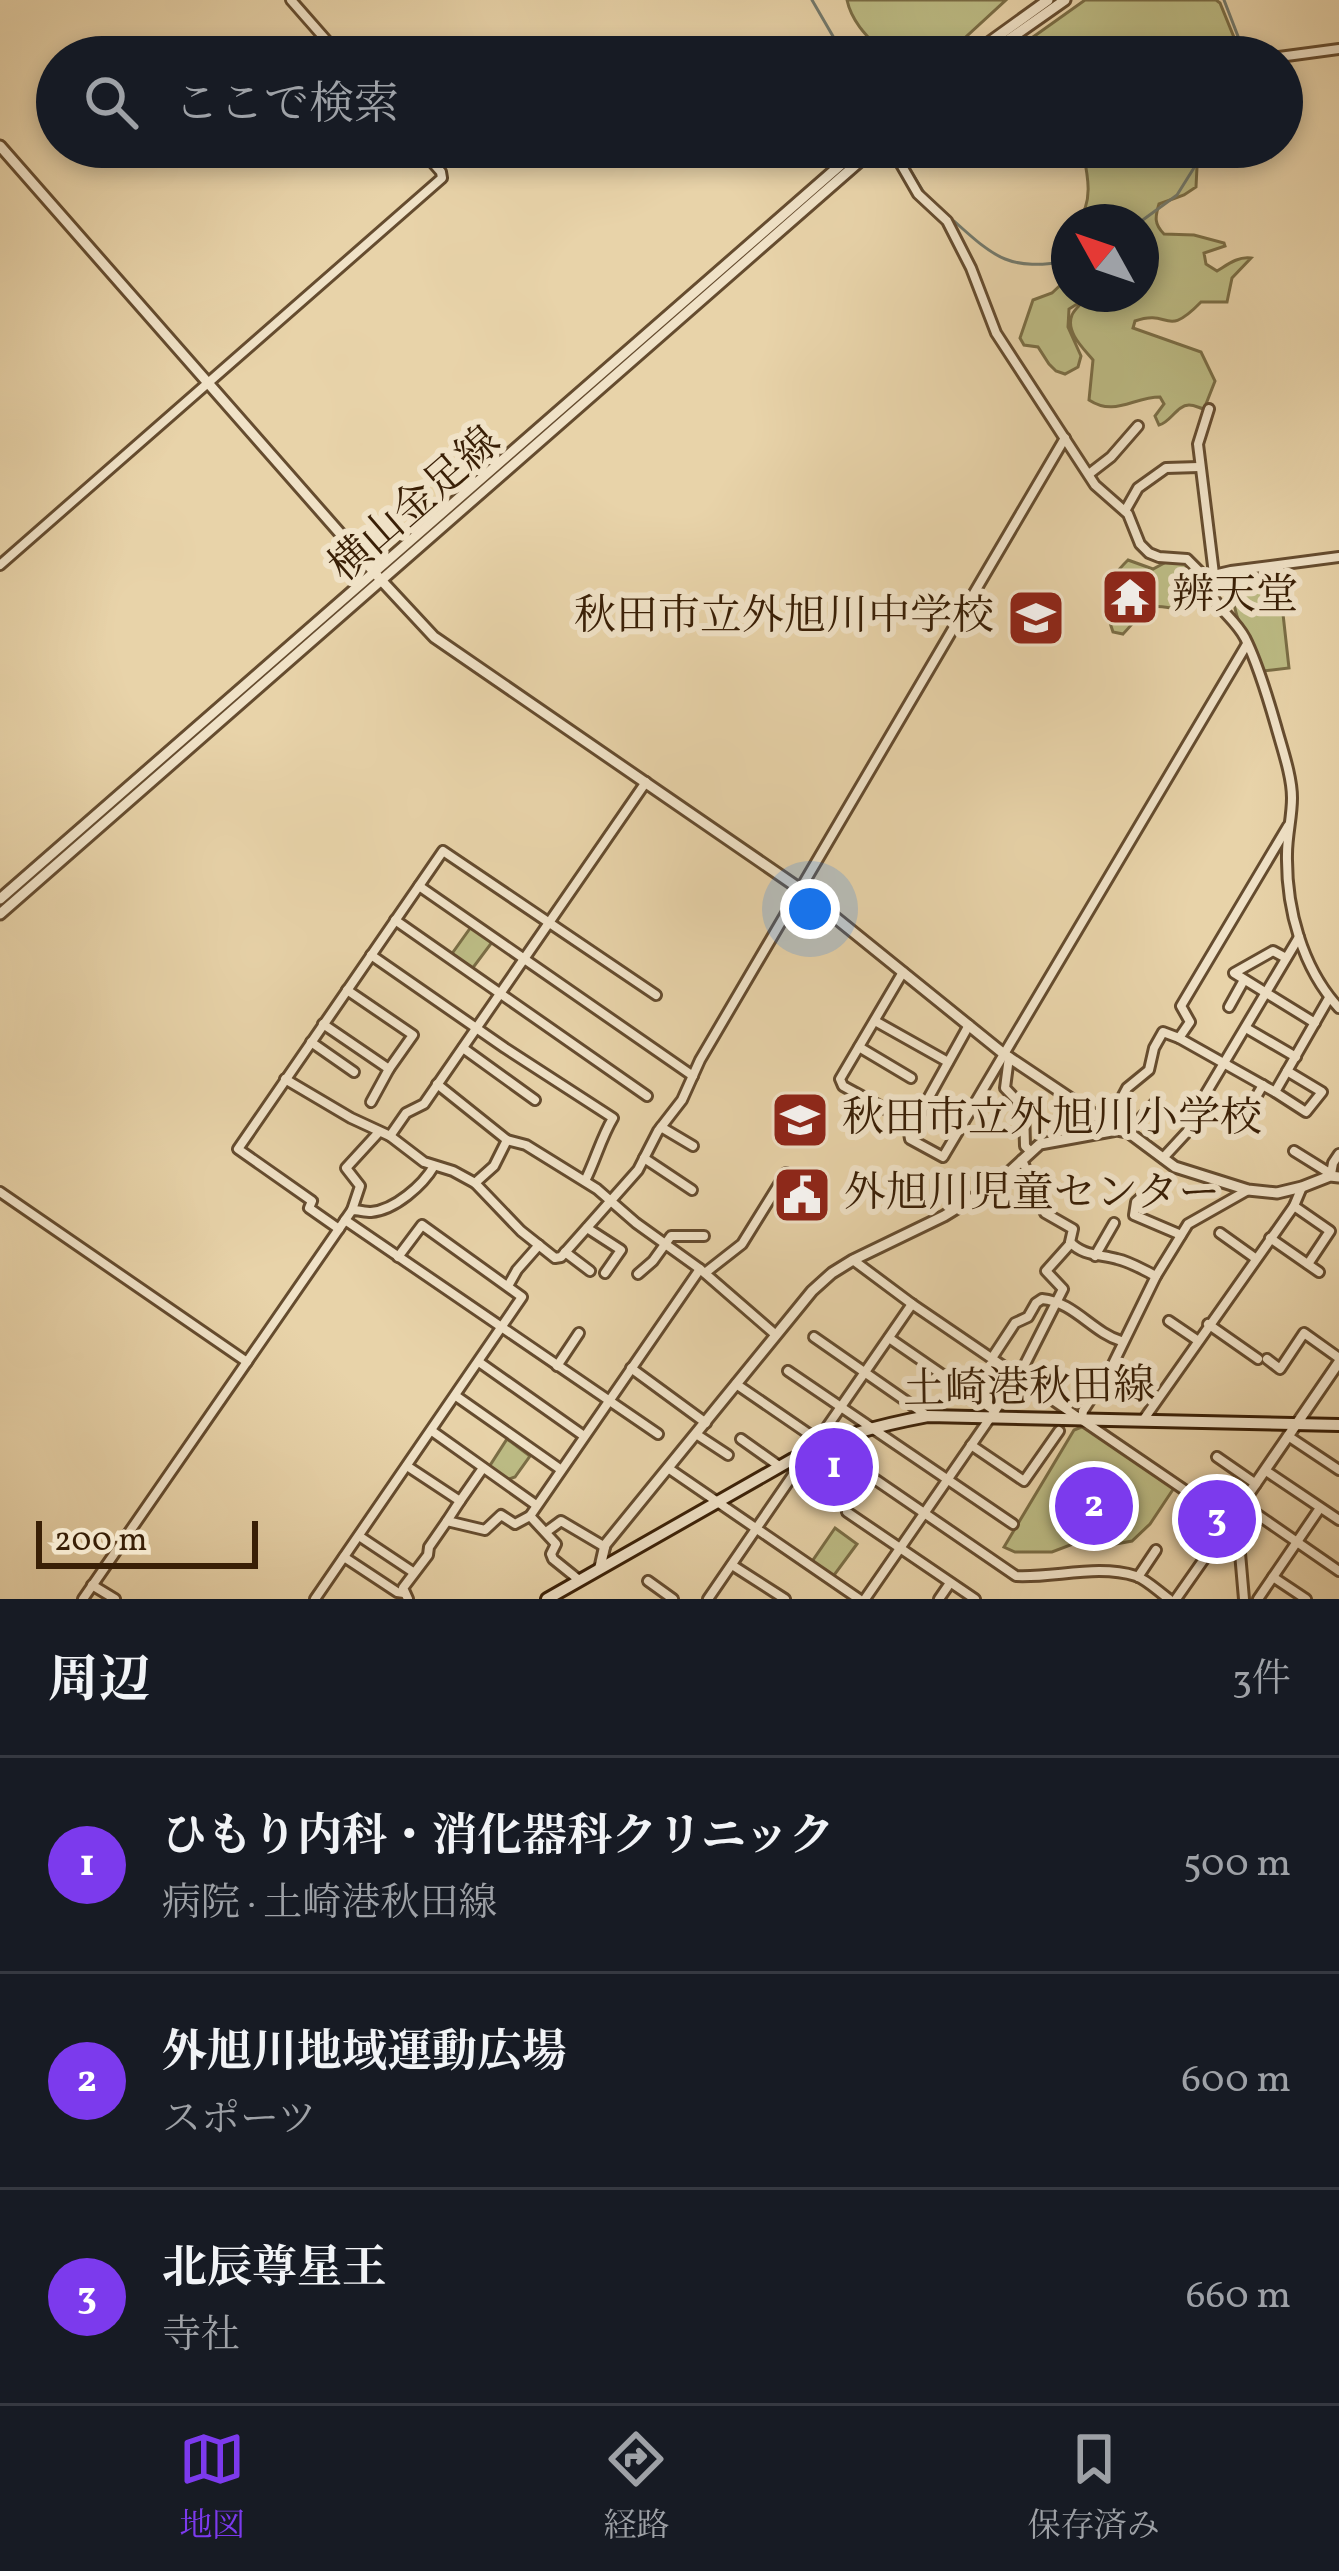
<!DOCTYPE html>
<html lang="ja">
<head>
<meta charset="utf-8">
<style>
	:root { --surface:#171b24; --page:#242831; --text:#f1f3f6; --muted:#9ea1a6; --line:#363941; --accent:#7c3aed }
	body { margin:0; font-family:Vollkorn,"Noto Serif JP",serif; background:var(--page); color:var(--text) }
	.compass { position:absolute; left:1051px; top:204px; width:108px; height:108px; border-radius:50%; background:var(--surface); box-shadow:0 6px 18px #0003; rotate:310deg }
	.scale { position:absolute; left:36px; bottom:30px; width:222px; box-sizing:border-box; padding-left:12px; border:6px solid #391f06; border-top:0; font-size:33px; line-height:42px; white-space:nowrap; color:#391f06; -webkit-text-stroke:9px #f0e2c7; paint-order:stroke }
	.you { position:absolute; left:810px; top:909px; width:42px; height:42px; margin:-30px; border:9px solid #fff; border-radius:50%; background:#1a73e8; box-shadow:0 0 0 18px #1a73e833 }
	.badge { display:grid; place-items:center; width:78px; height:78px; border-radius:50%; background:var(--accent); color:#fff; font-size:39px; font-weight:700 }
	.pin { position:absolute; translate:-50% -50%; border:6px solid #fff; box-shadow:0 3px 12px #0006 }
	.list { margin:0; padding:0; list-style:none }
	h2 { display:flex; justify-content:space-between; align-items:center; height:156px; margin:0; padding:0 48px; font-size:51px }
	h2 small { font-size:39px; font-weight:400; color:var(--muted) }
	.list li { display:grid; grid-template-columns:78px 1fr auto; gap:36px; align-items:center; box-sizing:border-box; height:216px; padding:0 48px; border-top:3px solid var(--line) }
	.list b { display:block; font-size:45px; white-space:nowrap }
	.list p { margin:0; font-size:39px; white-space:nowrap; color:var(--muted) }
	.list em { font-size:39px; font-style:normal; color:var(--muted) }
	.icon { flex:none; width:66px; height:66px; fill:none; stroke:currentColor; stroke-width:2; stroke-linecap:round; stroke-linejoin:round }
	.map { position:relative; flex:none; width:1339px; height:1599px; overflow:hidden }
	.search { position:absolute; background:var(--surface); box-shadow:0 6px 18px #0003; left:36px; right:36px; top:36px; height:132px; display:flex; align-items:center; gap:30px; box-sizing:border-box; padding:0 42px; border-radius:66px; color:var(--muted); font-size:45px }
	.sheet { height:804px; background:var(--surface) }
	nav { display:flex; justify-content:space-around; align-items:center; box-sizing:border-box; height:168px; border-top:3px solid var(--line); background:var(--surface); font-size:33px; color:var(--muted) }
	nav a { display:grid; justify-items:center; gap:6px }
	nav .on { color:var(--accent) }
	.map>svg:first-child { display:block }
</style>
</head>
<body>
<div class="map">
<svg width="1339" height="1599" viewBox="0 0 1339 1599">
	<rect width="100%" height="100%" fill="#e8d3a9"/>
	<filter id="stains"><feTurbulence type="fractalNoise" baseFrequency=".00167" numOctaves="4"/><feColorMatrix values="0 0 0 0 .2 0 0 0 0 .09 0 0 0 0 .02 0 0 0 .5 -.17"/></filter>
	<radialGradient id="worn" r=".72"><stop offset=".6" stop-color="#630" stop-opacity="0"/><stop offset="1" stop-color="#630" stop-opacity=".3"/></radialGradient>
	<g fill="#bcbb84" stroke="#7a6d45" stroke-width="3">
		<path d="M847,0h159l-62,57h-57c-16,-17 -35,-33 -40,-57z"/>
		<path d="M1085,0h131l4,3 22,54h-237z"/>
		<path d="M1082,147h116l-2,40 -12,8 -25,9c-4,13 -5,20 5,30l30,1 30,8 1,3 -21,7 2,11 11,7c10,-6 21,-15 34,-13l-19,20 -5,24h-26c-37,38 -30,6 -66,19l-2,7 68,24 14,29 -11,28c-5,-1 -9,-4 -15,-4 -12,0 -19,18 -30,20l-4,-9 9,-12 -4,-7c-27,0 -45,20 -71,3l4,-40c-9,-11 -28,-28 -21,-45 3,-7 9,-10 13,-16l-16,10 -1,18 13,29 -3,11 -13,7 -9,-3 -7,-7 -11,-17 -14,-2 -4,-7 13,-38 19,-7 17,-16v17h72v-72h-64c18,-20 10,-50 5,-75z"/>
		<path d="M1128,560l25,9 15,-8 18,1 15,17 -6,14 -13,17c-40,-9 -34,-2 -59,24l-10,-2c-11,-32 -10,-48 15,-72z"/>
		<path d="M1278,569l11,99 -26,3c-10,-17 -29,-53 -29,-71l-21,-15 1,-5 3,-3z"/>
		<path d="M471,927l22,14 -21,28 -21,-14z"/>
		<path d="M1084,1426l90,62 -24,36 -18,17 -27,5 -27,-4 -26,10h-37l-11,-5 70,-117z"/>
		<path d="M507,1439l23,17 -15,21 -9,3 -17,-13z"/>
		<path d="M835,1528l22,16 -25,34 -21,-15z"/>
	</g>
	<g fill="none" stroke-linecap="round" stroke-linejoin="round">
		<g stroke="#737a6d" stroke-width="3">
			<path d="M812,0l33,57"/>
			<path d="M1224,0l22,57"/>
			<path d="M898,150l28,46"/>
			<path d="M954,221c42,38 56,50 115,40"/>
			<path d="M1140,222l37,-27 30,-48"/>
		</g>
		<defs>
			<g id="minor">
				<path d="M291,0l50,57"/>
				<path d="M1279,57l60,-8"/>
				<path d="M891,147l27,47 29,27 24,47 25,65 99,152 33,29 12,30 9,9 10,4 28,2 18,18 26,-6 108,-14"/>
				<path d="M1209,409l-11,35 16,130"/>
				<path d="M1089,474l22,-17 27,-31"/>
				<path d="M1125,511l13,-23 28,-20 33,-1"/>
				<path d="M0,565l442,-387 -1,-6 -22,-25"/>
				<path d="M1205,577c7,31 27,37 40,61 13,26 23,60 31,88 6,22 16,50 16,72 0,19 -5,37 -5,56 -1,54 15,114 52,154"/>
				<path d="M419,886l274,190"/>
				<path d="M395,920l252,176"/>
				<path d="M371,955l134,93 108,70c-12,20 -17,41 -28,63"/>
				<path d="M1286,958l-13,-7 -39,22 81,50"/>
				<path d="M903,972l-63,107 3,7 70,38"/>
				<path d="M1229,1007l15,-27"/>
				<path d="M875,1021l73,41"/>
				<path d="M323,1024l66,45 24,-34 -66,-45"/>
				<path d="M969,1025l-60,108 1,6 33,18 304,-513"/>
				<path d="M1246,1028l50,29"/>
				<path d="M1179,1038l11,-16 -9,-16 107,-180"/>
				<path d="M311,1042l43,30"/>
				<path d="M859,1047l52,31"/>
				<path d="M463,1048l72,52"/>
				<path d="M1009,1057l-4,31 19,20 1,38 5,5"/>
				<path d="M285,1079l66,39 39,18 34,26 29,9 22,12 46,48 34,27 6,-1 77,-87 20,-39 24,-31 18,-40 365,-622"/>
				<path d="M437,1084l70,56 19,5 71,44 39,34 64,46 76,66"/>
				<path d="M1263,1085l-23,39 -38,-24 97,-163"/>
				<path d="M1275,1092l31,20 16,-20 -35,-21"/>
				<path d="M371,1102l18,-33"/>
				<path d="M661,1127l32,19"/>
				<path d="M1111,1129l7,-24 9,-17 22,-18 5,-22 9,-16 16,6 96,54 54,-94"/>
				<path d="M1128,1132l27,-29"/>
				<path d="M390,1136l16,-23 18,-9 222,-322"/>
				<path d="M1294,1151l37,23"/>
				<path d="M644,1158l48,32"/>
				<path d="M1163,1158l48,-52"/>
				<path d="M1022,1160l23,53 28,16 -3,13c13,14 29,12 47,17 14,3 26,11 39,17"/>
				<path d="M1331,1174l2,-11 6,-9"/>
				<path d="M475,1183l19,-17 13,-26"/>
				<path d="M0,1192l247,170"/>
				<path d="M1145,1194l-9,8 -2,13 47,20"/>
				<path d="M1294,1206l36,25 -22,33"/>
				<path d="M352,1210l8,-24 -14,-18 33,-36"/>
				<path d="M345,1220l313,214"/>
				<path d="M587,1228l34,22 -16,23"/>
				<path d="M339,1229l-30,-21 3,-7 -74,-52 205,-298 213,144"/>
				<path d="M1220,1233l35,25"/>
				<path d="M1270,1238l49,34"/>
				<path d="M565,1252l25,19"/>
				<path d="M1095,1256l19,-33"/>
				<path d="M853,1260l59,44 318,217 10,32 4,46"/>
				<path d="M705,1273l37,-29 44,-71"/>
				<path d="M638,1274l15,-13 18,-25h33"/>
				<path d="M508,1286l9,-16 22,-25"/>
				<path d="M1169,1321l28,19"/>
				<path d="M1208,1324l50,35"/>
				<path d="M814,1337l112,78"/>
				<path d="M889,1338l106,73"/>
				<path d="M992,1358l23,-35 13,-6 8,-14 6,-4c32,3 50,33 79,42"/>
				<path d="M1267,1359l13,10 24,-36 35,25"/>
				<path d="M479,1362l105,74"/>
				<path d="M557,1366l22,-33"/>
				<path d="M631,1368l75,55"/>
				<path d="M788,1371l225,153"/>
				<path d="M736,1384l280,192c39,2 81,-12 120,0 11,4 23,16 33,23"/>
				<path d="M456,1396l104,73"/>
				<path d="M1082,1418l1,-7 28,-43 45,-92 32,-52 60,-34"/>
				<path d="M1144,1419l150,-213 8,-19"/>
				<path d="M432,1431l104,74"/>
				<path d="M696,1434l32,21"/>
				<path d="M1288,1436l51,34"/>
				<path d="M741,1439l38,27"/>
				<path d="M818,1440l94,-136"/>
				<path d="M971,1445l53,36 35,-50"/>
				<path d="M1217,1457l39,27"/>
				<path d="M407,1466l53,35 -13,20"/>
				<path d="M668,1468l191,131"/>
				<path d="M1266,1471l73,49"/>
				<path d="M460,1501l23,-33"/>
				<path d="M1242,1504l97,67"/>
				<path d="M847,1512l128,87"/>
				<path d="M530,1516l26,28 -5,10 2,5 26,21"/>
				<path d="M546,1532l15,-11 44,26"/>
				<path d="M359,1536l54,36"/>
				<path d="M344,1557l53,35 7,1"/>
				<path d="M732,1565l53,34"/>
				<path d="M1138,1577l18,-27"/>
				<path d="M1273,1577l33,22"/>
				<path d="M648,1581l25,18"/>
				<path d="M92,1585l23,14"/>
				<path d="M83,1599l269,-389c6,0 13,2 19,2 24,-2 52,-27 63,-46"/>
				<path d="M315,1599l207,-302 -100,-72 -24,32"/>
				<path d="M408,1599l-5,-11 25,-33 1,-8 18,-26 38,9 16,-15 14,9 15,-8 170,-247"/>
				<path d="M708,1599l87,-127 -2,-13"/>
				<path d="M865,1599l154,-223 44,-87 -17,-18 25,-28"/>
				<path d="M939,1599l11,-16"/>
				<path d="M1176,1599l54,-77"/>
				<path d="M1258,1599l62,-91"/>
			</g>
			<g id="tertiary">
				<path d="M969,57l79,-57"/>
				<path d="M984,57l81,-57"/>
				<path d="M0,146l381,434 53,57 366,252 204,165 100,67 7,8"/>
				<path d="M0,899l861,-752"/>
				<path d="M0,914l876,-767"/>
				<path d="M1230,1521l109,-159"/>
				<path d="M600,1567l5,-22 207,-254 20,-18 21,-13 91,-44 39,-24 22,-16 35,-32 77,-14 11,2 47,35 73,23 29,3 25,-6 28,-11 9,1"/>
			</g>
			<path id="secondary" d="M547,1599l246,-140c44,-23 87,-34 135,-43l411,9"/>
		</defs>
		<use href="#minor" stroke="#654c2f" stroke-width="14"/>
		<use href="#tertiary" stroke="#654c2f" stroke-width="15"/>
		<use href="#secondary" stroke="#391f06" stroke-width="16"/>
		<use href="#minor" stroke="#f0e2c7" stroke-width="8"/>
		<use href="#tertiary" stroke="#f0e2c7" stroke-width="9"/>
		<use href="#secondary" stroke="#f0e2c7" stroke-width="10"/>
	</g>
	<defs>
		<symbol id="temple-square" viewBox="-11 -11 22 22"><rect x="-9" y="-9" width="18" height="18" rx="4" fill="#8f2418" stroke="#f0e2c7"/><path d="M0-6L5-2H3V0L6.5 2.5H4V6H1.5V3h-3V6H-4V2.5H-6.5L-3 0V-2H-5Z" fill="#fff"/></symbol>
		<symbol id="school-square" viewBox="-11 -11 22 22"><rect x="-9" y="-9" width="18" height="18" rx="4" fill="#8f2418" stroke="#f0e2c7"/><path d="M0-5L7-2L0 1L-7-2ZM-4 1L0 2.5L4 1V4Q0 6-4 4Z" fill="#fff"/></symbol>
		<symbol id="civic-square" viewBox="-11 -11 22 22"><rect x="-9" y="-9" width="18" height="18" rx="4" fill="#8f2418" stroke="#f0e2c7"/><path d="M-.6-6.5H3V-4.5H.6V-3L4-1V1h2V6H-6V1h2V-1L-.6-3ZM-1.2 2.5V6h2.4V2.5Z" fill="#fff"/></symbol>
	</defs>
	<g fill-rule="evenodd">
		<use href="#temple-square" x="1097" y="564" width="66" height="66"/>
		<use href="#school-square" x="1003" y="585" width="66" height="66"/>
		<use href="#school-square" x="767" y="1087" width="66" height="66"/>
		<use href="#civic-square" x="769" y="1162" width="66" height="66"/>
	</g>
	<g text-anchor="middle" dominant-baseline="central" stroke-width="12" stroke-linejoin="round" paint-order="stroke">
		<g font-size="42" fill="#391f06" stroke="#f0e2c7">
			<text transform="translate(416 506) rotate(-41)">横山金足線</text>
			<text transform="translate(1029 1390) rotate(-1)">土崎港秋田線</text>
		</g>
		<g font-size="42" fill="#391f06" stroke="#f0e2c7" text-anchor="start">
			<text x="1172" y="597">辨天堂</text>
			<text x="994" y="618" text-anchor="end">秋田市立外旭川中学校</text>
			<text x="842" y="1120">秋田市立外旭川小学校</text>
			<text x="844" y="1195">外旭川児童センター</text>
		</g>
	</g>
	<rect width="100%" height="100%" filter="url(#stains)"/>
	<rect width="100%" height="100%" fill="url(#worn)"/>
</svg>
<svg class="compass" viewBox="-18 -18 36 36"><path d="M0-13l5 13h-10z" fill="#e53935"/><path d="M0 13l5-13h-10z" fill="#9ea1a6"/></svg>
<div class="scale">200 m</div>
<div class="you"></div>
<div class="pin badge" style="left:834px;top:1467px">1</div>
<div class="pin badge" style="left:1094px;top:1506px">2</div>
<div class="pin badge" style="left:1217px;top:1519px">3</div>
<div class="search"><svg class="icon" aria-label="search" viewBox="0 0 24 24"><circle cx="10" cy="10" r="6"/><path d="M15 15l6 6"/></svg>ここで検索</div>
</div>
<section class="sheet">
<h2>周辺<small>3件</small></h2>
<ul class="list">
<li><span class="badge">1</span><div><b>ひもり内科・消化器科クリニック</b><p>病院 · 土崎港秋田線</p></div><em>500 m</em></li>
<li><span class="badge">2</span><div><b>外旭川地域運動広場</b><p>スポーツ</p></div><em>600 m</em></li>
<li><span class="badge">3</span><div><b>北辰尊星王</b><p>寺社</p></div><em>660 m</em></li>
</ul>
</section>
<nav>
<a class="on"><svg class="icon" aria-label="map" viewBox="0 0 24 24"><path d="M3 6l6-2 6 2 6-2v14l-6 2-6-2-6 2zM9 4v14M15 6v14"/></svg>地図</a>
<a><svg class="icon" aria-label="directions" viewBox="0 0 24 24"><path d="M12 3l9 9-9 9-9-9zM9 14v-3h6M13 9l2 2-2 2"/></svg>経路</a>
<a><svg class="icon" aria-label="saved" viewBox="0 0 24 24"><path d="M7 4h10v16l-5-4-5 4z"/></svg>保存済み</a>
</nav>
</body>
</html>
